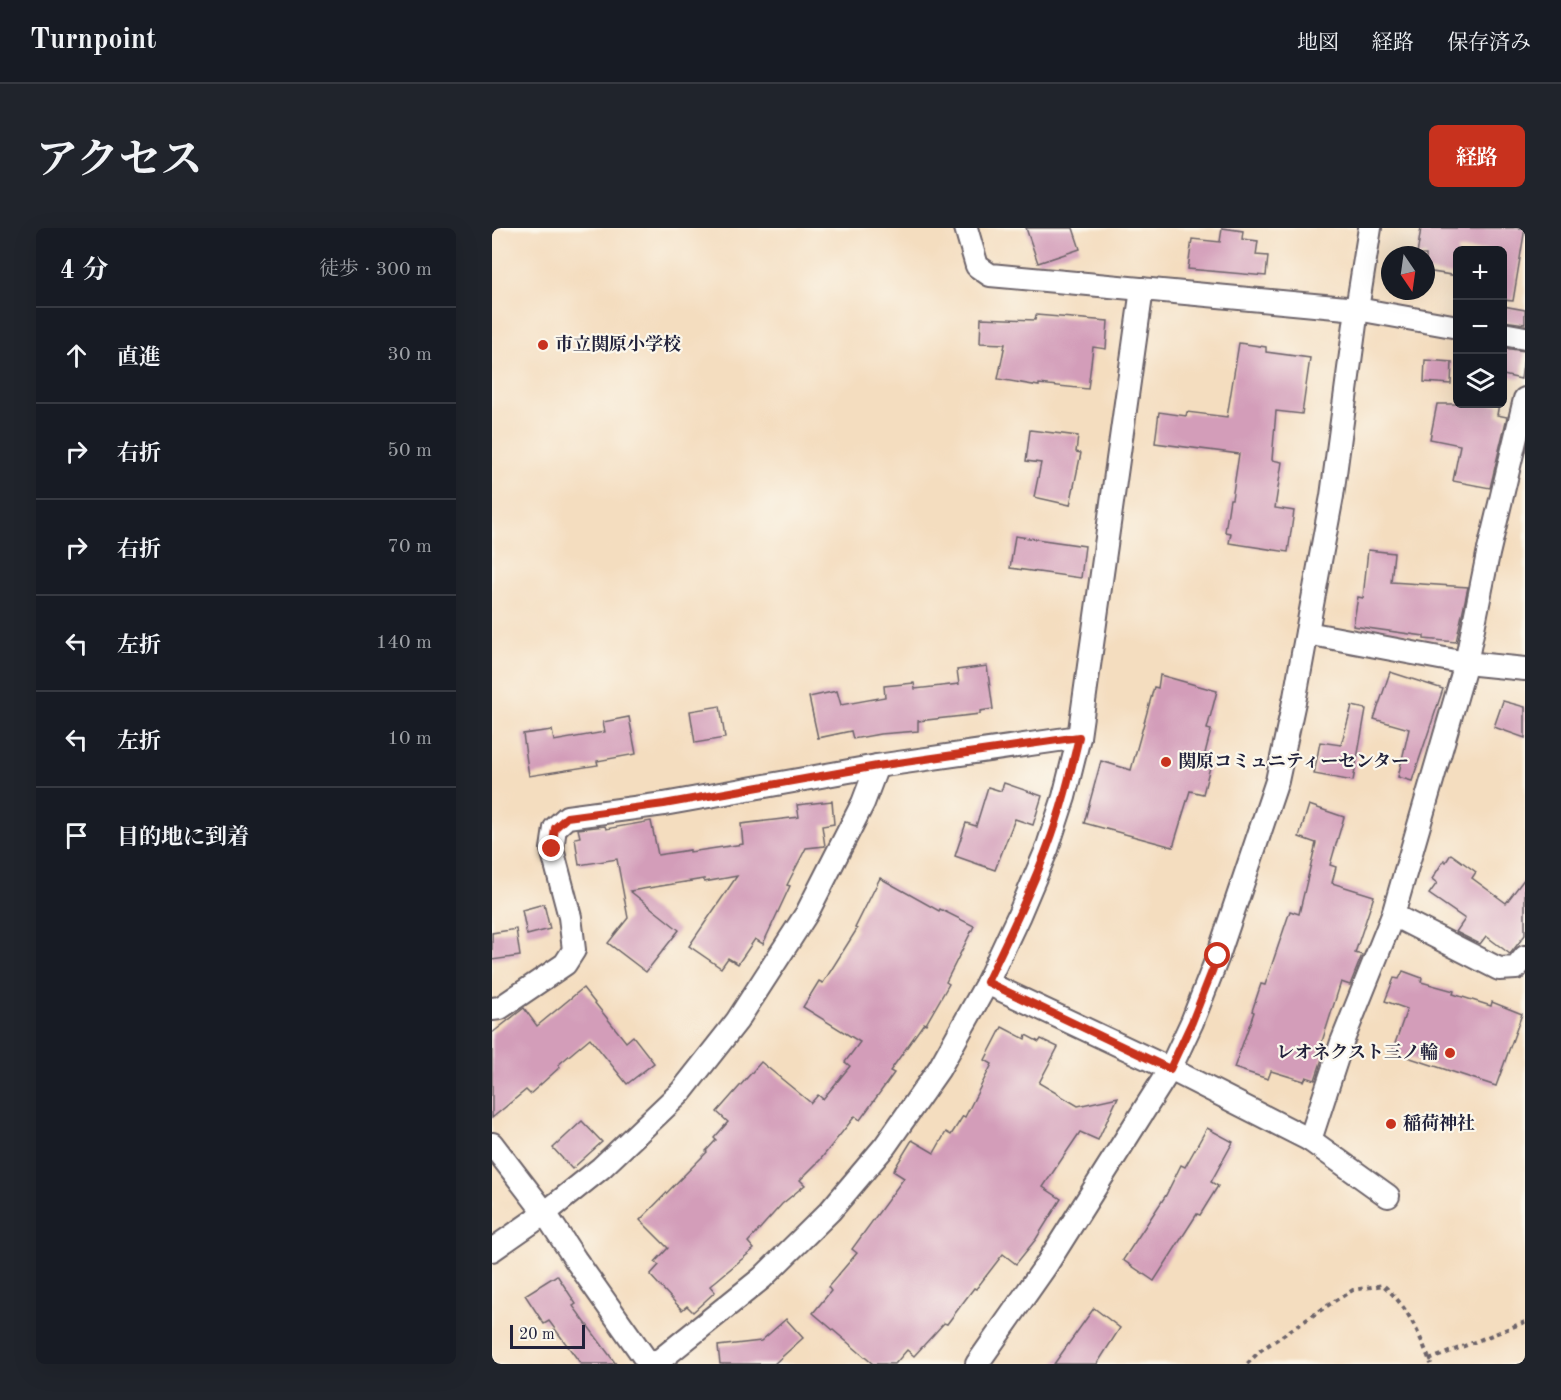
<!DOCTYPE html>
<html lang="ja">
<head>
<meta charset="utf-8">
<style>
	:root { --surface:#171b24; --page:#20242c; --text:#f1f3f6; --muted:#9ea1a6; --line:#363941; --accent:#c8321e }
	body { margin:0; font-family:"Old Standard TT","Noto Serif JP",serif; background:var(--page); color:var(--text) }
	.controls { position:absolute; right:18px; top:18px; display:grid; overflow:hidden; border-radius:9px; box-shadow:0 6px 24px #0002 }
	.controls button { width:54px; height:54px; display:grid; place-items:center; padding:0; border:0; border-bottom:2px solid var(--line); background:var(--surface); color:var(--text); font:30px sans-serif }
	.compass { position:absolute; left:889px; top:18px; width:54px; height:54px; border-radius:50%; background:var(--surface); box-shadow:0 6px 24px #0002; rotate:167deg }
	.scale { position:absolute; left:18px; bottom:15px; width:75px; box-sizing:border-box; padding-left:6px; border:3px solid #22223b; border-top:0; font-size:16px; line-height:21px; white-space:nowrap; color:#22223b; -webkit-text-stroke:4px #fbf7ec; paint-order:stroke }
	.stop { position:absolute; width:18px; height:18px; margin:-14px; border:4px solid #c8321e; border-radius:50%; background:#fff }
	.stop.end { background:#c8321e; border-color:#fff; box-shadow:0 2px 6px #0008 }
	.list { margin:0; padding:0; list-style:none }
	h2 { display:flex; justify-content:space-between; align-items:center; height:78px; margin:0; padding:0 24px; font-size:26px }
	h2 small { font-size:20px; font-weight:400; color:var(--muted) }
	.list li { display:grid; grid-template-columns:39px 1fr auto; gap:18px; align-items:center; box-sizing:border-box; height:96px; padding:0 24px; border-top:2px solid var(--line) }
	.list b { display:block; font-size:22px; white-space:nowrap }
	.list em { font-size:20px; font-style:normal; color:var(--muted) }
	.icon { flex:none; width:33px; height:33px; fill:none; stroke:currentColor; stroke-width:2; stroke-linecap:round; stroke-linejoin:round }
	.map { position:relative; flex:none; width:1033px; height:1136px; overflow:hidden; border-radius:9px }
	header { display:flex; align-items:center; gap:36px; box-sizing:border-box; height:84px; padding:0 30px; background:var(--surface); border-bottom:2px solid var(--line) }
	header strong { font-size:28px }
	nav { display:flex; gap:33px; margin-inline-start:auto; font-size:21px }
	.intro { display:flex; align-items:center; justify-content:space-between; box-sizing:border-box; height:144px; padding:0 36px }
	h1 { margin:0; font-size:42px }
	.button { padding:15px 27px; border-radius:9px; background:var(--accent); color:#fff; font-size:21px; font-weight:700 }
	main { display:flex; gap:36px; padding:0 36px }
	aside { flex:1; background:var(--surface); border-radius:9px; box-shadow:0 6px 24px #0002 }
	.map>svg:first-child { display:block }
</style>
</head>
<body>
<header>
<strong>Turnpoint</strong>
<nav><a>地図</a><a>経路</a><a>保存済み</a></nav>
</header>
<div class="intro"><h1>アクセス</h1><a class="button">経路</a></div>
<main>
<aside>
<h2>4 分<small>徒歩 · 300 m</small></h2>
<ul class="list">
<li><svg class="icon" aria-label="ahead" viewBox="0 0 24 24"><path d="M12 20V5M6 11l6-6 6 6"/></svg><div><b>直進</b></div><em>30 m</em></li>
<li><svg class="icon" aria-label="right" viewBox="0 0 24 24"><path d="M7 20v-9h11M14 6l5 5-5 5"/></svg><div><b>右折</b></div><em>50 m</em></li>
<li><svg class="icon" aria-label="right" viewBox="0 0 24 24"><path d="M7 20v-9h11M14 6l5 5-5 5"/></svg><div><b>右折</b></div><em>70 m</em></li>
<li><svg class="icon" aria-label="left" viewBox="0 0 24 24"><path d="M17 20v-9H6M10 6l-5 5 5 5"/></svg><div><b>左折</b></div><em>140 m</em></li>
<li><svg class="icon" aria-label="left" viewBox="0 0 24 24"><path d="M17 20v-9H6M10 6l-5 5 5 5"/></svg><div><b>左折</b></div><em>10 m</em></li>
<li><svg class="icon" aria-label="arrive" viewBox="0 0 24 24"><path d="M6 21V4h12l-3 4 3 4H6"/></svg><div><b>目的地に到着</b></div></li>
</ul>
</aside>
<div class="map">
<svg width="1033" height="1136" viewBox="0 0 1033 1136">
	<rect width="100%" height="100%" fill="#fbf7ec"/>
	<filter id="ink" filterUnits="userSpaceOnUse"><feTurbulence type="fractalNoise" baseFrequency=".0167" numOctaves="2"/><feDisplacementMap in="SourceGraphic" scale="12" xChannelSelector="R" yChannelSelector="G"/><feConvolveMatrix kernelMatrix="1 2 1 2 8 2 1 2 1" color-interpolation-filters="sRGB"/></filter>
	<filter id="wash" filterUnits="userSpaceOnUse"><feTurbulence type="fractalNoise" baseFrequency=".008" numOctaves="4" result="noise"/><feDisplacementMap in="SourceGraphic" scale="24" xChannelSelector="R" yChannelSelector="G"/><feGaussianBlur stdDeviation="1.35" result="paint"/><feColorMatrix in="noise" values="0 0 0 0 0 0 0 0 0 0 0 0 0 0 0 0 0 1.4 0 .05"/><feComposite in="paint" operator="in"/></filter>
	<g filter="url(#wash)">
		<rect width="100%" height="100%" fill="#f4ddbf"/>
		<g id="blocks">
			<g fill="#d39db9">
				<path d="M534,0h47l7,21 -42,14z"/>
				<path d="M730,0l21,3 -1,8 16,2 -2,14 12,1 -2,20 -78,-7 4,-30 28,3z"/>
				<path d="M929,0h104l-12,73 -10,-1v-50h-45v26l-32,-5v-16h-9z"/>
				<path d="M1011,78l22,4v14l-22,-3z"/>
				<path d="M544,87l72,6 -2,28 -13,-2 -5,42 -49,-5v2l-41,-7 7,-35 -25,-1 1,-25 54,2z"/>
				<path d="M747,115l27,4v5l44,6 -8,56 -26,-3 -4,49 10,2 -7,46 19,3 -6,41 -59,-9 2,-10 -6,-1 5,-33h2l7,-45 -84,-11 4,-31 27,4 1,-4 40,5z"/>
				<path d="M1011,120l22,3 -4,28 -18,-4z"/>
				<path d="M933,132l27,2 -1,22 -27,-2z"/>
				<path d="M945,176h62l-2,11 10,2 -17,71 -37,-7 7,-36 -30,-6z"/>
				<path d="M538,202l48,6 -2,16 5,1 -11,52 -36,-8 7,-34 -15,-2z"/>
				<path d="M523,308l70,10 -4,32 -71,-10z"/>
				<path d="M876,322l26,3 -3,29 77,5 -12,55 -32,-3v-3l-71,-10 5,-29 5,1z"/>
				<path d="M495,438l6,43 -13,2v3l-62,7v10l-38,3 -27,5 -2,-8 -33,7 -9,-41 28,-6 4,14 44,-8 -1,-11 30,-3 1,6 44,-5 -2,-14z"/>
				<path d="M898,444l53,17 -31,92 -14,-4 11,-48 -35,-10z"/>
				<path d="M668,447l57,16 -10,38 4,1 -9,35 8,2 -7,27 -13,-3 -17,56 -89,-24 17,-62 30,9 23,-83 4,1z"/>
				<path d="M1011,473l22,6v31l-31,-11z"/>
				<path d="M228,478l5,32 -30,5 -5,-32z"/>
				<path d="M860,478l14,3 -13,72 -39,-7 6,-32 21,3z"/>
				<path d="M137,489l7,37 -39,7 1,4 -69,11 -6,-42 29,-4 2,11 51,-9 -2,-10z"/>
				<path d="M512,555l38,13 -9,29 -18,-6 -20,51 -40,-14 11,-33 10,3 12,-39 13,4z"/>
				<path d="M340,573l2,23 -12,2 3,20 -19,2 -19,37 3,1 -27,58 -8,-5 -17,25 -10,-6 -7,10 -32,-22 48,-70 -33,6v-3l-74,12 49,39 -33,42 -38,-29 20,-25 -11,-59 -38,6 -4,-27 5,-1 -2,-8 27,-3 1,3 45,-8 7,34 32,-5v2l53,-8 -2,-20 58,-7 -2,-12z"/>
				<path d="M817,577l35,12 -14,48 6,2 -4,16 42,13 -19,57 7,2 -12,30 -9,-3 -22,69 5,2 -9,27 -9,-3 -2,4 -33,-10 -3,8 -34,-11 20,-56 -2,-1 9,-27 4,1 25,-74 9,3 17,-71 -17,-6z"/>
				<path d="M959,626l25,18 -4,6 34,25 19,-25v57l-15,19 -24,-18 -6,8 -24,-12 9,-13 -36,-25 8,-11 -5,-4 12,-19 2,2z"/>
				<path d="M388,650l59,33 1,-2 34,17 -28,56 3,2 -23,40 -2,-1 -34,48 4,2 -34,47 -5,-4 -35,44 -20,20 5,5 -23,19 -34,38 6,7 -44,37 5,6 -22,20 -6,-6 -5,4 -32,-35 9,-10 -4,-3 13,-14 -28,-28 67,-68 -1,-1 10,-11 -2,-2 14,-16 -11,-10 44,-50 50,41 7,-8 5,4 27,-33 -5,-4 15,-20 -57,-35 16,-26 4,2 34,-54 -2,-1z"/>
				<path d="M52,676l6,25 -23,6 -5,-25z"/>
				<path d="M24,701l4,27 -28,4v-27z"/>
				<path d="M911,743l19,7 -1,4 33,9 -1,3 38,12 1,-4 30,12 -26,72 -104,-34 15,-43 -22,-8 9,-23 5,1z"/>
				<path d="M91,760l43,54 7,-6 21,27 -27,21 -37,-46 -32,27 2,2 -30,27 -4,-4 -34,28v-85l32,-25 13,18z"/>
				<path d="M510,799l23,12 1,-4 13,7 2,-3 17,8 -19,36 39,23 40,-9 -20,43 -18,-8 -37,55 18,12 -25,40 -20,25 -13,-10 -27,35 -2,-1 -27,36 -3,-1 -30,33 -7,-6 -12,14h-22l-60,-51 18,-22 -3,-4 29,-34 -5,-4 52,-71 -11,-7 19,-31 22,13 12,-21 5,3 12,-19 2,1 27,-53 -7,-4z"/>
				<path d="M90,893l20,21 -30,27 -19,-21z"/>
				<path d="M715,900l26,14 -22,40 7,4 -18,29 -3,-1 -43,67 -31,-21 43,-65 15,-30 4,2z"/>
				<path d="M65,1047l19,29 -3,2 43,58h-35l-32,-43 -5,3 -19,-29z"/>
				<path d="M602,1080l26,20 -23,36h-43z"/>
				<path d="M294,1091l17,19 -29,26h-54l-2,-18 43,-5z"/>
			</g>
		</g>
	</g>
	<g filter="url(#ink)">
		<use href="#blocks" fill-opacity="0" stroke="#6c6369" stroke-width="1.5"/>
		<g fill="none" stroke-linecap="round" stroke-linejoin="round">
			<defs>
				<g id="minor">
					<path d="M474,0l11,38 13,9 367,34 101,18"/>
					<path d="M1011,106l22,4"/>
					<path d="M815,405l159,30 59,6"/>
					<path d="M901,687l106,54 17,-1 9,-11"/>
					<path d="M495,755l183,86 140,71 78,56"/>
					<path d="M0,781l8,-1 65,-44 9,-14 -4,-33 -18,-68 3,-21 12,-11 97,-13 213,-38 202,-29"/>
					<path d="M818,912l32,-98 51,-127 73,-252 22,-109 37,-155"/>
					<path d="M0,916l53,69 30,46 74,105"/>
					<path d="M0,1022l53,-37 56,-45 80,-76 56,-71 70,-108 56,-110 14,-37"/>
					<path d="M163,1136l107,-86 68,-67 55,-65 54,-77 48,-86 32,-68 28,-66 17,-52 15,-60 63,-448"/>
					<path d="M485,1136l68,-97 125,-198 22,-47 26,-66 59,-175 18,-84 37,-201 25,-187 13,-81"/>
				</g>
			</defs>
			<use href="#minor" stroke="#6c6369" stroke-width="26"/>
			<g stroke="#6c6369" stroke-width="4" stroke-dasharray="4.5 4.5" stroke-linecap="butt">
				<path d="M937,1132l96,-38"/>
				<path d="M755,1136l14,-14 75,-50 17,-10 30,-5c25,22 36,48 48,79"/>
			</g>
			<use href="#minor" stroke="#fff" stroke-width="22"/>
		</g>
	</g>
	<g fill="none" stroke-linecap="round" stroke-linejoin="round" filter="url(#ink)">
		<path stroke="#c8321e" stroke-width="8" d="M60,621l3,-21 12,-11 97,-13 213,-38 202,-29c-9,38 -18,75 -32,111 -17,46 -39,90 -60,134l183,87 22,-47 26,-66"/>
	</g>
	<g fill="#c8321e" stroke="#fbf7ec" stroke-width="2">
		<circle cx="51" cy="117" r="6"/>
		<circle cx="674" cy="534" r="6"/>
		<circle cx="958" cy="825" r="6"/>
		<circle cx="899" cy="896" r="6"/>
	</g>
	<g text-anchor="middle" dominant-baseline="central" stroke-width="4.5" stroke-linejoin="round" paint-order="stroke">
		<g font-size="18" font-weight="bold" fill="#22223b" stroke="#fbf7ec" text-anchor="start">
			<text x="63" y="117">市立関原小学校</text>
			<text x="686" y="534">関原コミュニティーセンター</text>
			<text x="946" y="825" text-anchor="end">レオネクスト三ノ輪</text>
			<text x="911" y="896">稲荷神社</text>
		</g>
	</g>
</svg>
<div class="controls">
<button>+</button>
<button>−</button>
<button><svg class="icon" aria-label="layers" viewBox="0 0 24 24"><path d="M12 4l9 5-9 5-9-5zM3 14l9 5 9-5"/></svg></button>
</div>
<svg class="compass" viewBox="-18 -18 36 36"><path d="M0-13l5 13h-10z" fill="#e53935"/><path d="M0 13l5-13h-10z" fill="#9ea1a6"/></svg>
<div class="scale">20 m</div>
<div class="stop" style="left:726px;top:728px"></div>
<div class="stop end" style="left:60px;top:621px"></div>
</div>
</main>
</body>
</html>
